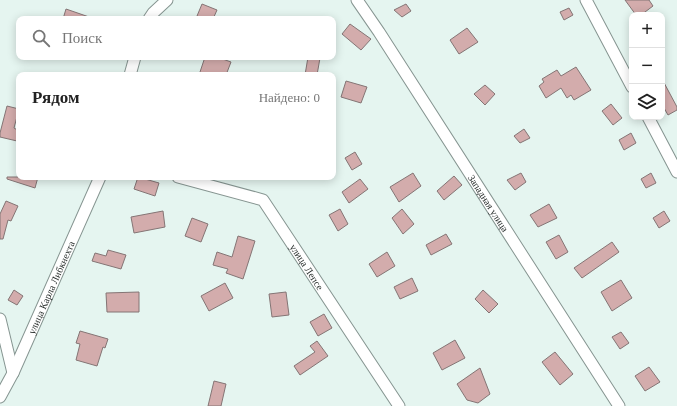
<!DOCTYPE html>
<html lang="ru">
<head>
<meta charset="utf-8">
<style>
	:root { --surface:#fff; --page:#f2f2f2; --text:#222; --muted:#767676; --line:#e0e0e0 }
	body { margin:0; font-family:Georgia,serif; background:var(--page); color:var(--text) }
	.controls { position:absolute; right:12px; top:12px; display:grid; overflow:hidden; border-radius:8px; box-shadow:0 2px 10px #0003 }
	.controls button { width:36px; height:36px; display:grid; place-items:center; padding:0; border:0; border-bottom:1px solid var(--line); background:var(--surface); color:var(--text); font:20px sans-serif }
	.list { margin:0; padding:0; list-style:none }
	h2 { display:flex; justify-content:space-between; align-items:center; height:52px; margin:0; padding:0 16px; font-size:17px }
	h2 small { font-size:13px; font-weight:400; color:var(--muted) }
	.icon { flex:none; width:22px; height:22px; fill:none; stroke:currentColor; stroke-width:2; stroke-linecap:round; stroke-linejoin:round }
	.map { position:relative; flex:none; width:677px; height:406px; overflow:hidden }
	.search { position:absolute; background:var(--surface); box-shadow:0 2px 10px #0003; left:16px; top:16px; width:320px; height:44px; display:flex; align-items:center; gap:10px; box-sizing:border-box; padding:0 14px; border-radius:8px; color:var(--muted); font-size:15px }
	.panel { position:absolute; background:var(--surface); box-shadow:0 2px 10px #0003; left:16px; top:72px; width:320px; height:108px; border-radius:8px }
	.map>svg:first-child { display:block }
</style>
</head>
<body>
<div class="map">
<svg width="677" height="406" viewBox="0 0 677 406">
	<rect width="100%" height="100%" fill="#e5f5f0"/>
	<g fill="#d3acac" stroke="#847575">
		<path d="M625,0h24l4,6 -12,9h-5z"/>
		<path d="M202,4l15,6 -4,9h-10l-6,-3z"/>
		<path d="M406,4l5,7 -9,6 -8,-7z"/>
		<path d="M569,8l4,7 -9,5 -4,-8z"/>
		<path d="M66,9l26,9v1h-29z"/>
		<path d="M350,24l21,15 -10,11 -19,-16z"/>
		<path d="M467,28l11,14 -19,12 -9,-14z"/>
		<path d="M205,57h12l14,5 -5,13h-27z"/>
		<path d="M308,57l12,1 -3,17h-12z"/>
		<path d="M576,67l15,23 -17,10 -3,-5 -4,3 -6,-10 -15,10 -7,-12 5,-4 -2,-3 15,-9 4,6z"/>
		<path d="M662,79l15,28v3l-9,5 -4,-7 -2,2z"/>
		<path d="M346,81l21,6 -6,16 -20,-6z"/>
		<path d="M485,85l10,9 -10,11 -11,-11z"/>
		<path d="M611,104l11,14 -9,7 -11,-14z"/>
		<path d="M7,106l12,3 -5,19 5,3 -2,10 -17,-4v-4z"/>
		<path d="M524,129l6,9 -10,5 -6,-7z"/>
		<path d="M631,133l5,10 -12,7 -5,-10z"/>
		<path d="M355,152l7,12 -10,6 -7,-12z"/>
		<path d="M413,173l8,13 -22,16 -9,-15z"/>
		<path d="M521,173l5,9 -11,8 -8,-10z"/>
		<path d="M651,173l5,10 -10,5 -5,-9z"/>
		<path d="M454,176l8,9 -18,15 -7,-9z"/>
		<path d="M7,177h31l-3,11 -28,-9z"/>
		<path d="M138,177l21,6 -4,13 -21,-7z"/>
		<path d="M360,179l8,10 -19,14 -7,-11z"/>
		<path d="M6,201l12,5 -7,15 -3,-1 -5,19h-3v-25z"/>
		<path d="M549,204l8,14 -19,9 -8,-12z"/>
		<path d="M340,209l8,15 -10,7 -9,-16z"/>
		<path d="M402,209l12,15 -11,10 -11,-16z"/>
		<path d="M163,211l2,16 -31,6 -3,-16z"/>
		<path d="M664,211l6,10 -11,7 -6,-10z"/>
		<path d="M192,218l16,6 -7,18 -16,-6z"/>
		<path d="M446,234l6,10 -21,11 -5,-10z"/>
		<path d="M559,235l9,17 -12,7 -10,-17z"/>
		<path d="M238,236l17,5 -12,38 -17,-6 2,-4 -15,-4 4,-13 15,5z"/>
		<path d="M612,242l7,10 -37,26 -8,-10z"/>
		<path d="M108,250l18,5 -5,14 -29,-8 3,-8 11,3z"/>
		<path d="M387,252l8,14 -18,11 -8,-13z"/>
		<path d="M412,278l6,13 -18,8 -6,-12z"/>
		<path d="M621,280l11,18 -20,13 -11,-19z"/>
		<path d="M225,283l8,15 -24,13 -8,-15z"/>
		<path d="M14,290l9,6 -6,9 -9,-5z"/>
		<path d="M483,290l15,14 -9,9 -14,-14z"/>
		<path d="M139,292v20h-32l-1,-19z"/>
		<path d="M286,292l3,23 -17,2 -3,-23z"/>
		<path d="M324,314l8,14 -14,8 -8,-14z"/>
		<path d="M80,331l28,8 -3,9 -2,-1 -6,19 -21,-6 4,-16 -4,-1z"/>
		<path d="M621,332l8,11 -9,6 -8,-12z"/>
		<path d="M455,340l10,18 -23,12 -9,-17z"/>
		<path d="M317,341l11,15 -28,19 -6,-9 21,-14 -5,-6z"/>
		<path d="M555,352l18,22 -13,11 -18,-23z"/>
		<path d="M649,367l11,15 -15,9 -10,-15z"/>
		<path d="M480,368l10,26 -12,9 -11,-3 -10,-16z"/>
		<path d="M214,381l12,3 -5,22h-13z"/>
	</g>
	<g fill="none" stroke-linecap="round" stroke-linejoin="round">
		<defs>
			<g id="street">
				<path id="s1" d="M357,0l22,32 240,374"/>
				<path d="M586,0l46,87"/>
				<path d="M149,19l4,-6 14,-13"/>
				<path d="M130,75l5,-18"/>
				<path d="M648,117l29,55"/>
				<path id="s2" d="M178,177l85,23 136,206"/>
				<path d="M0,319l13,54"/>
				<path id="s3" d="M0,397l13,-24 87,-196"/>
			</g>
		</defs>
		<use href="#street" stroke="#869591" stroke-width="13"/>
		<use href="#street" stroke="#fff" stroke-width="11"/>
	</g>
	<g text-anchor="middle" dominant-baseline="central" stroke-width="4" stroke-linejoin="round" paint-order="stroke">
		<g font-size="10" fill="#272d2b" stroke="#fff">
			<text stroke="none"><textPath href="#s1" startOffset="242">Западная улица</textPath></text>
			<text stroke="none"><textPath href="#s2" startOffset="168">улица Лепсе</textPath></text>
			<text stroke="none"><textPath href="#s3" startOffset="121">улица Карла Либкнехта</textPath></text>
		</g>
	</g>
</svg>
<div class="controls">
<button>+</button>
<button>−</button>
<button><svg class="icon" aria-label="layers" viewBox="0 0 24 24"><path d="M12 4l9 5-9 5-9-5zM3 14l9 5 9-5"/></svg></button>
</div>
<div class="search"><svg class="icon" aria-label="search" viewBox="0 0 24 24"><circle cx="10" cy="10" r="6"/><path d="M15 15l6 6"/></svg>Поиск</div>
<section class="panel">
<h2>Рядом<small>Найдено: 0</small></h2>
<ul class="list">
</ul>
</section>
</div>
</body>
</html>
